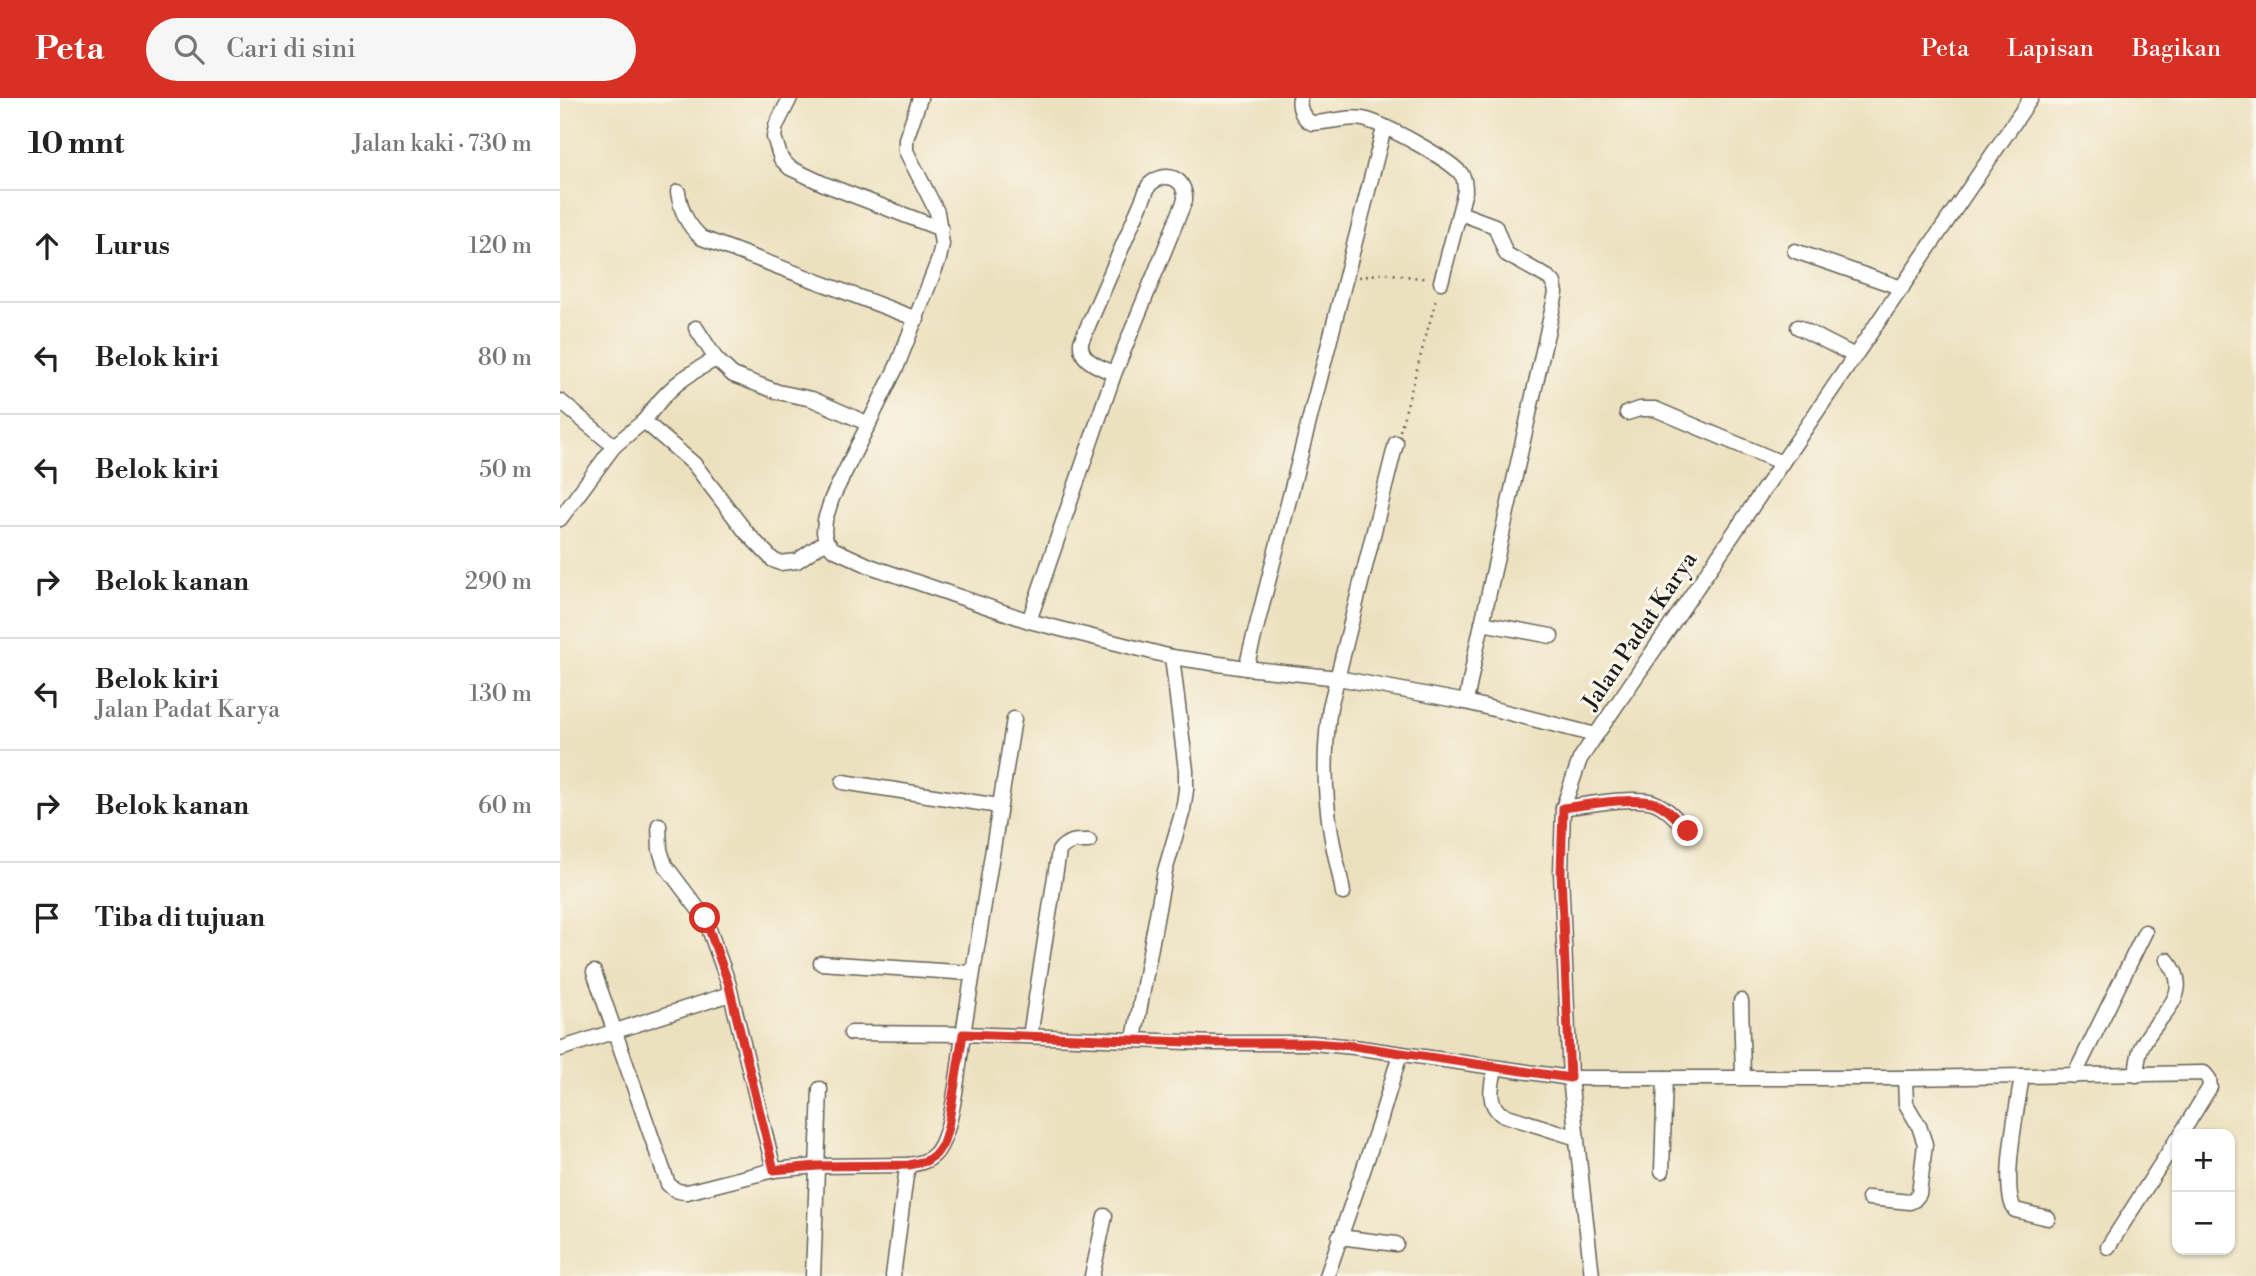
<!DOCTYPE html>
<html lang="id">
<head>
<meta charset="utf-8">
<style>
	:root { --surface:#fff; --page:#f6f6f6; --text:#222; --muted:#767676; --line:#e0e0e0; --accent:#d93025 }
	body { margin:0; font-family:"Libre Bodoni",serif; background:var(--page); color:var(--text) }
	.controls { position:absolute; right:21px; bottom:21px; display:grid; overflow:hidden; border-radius:14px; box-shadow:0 2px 5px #0004 }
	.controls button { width:63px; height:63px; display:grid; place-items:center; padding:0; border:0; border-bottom:2px solid var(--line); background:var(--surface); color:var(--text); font:35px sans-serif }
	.stop { position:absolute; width:21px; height:21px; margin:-16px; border:5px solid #d93025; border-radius:50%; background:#fff }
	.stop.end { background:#d93025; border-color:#fff; box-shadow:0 2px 7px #0008 }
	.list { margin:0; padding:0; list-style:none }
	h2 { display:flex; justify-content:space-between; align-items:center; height:91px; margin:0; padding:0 28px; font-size:30px }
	h2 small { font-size:23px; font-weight:400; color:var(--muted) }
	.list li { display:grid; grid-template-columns:46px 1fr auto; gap:21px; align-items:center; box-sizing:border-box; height:112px; padding:0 28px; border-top:2px solid var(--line) }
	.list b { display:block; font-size:26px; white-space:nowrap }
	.list p { margin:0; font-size:23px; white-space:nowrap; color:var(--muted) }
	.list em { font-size:23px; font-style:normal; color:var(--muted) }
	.icon { flex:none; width:38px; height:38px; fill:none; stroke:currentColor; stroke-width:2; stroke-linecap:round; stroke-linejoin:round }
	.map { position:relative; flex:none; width:1696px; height:1178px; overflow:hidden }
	header { display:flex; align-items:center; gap:42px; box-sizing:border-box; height:98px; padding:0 35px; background:var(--accent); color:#fff }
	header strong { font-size:33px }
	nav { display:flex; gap:38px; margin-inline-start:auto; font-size:24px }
	.search { width:490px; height:63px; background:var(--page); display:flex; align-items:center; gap:18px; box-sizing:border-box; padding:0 24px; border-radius:38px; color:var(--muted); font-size:26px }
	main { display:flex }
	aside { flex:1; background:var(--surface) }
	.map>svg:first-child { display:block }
</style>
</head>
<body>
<header>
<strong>Peta</strong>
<div class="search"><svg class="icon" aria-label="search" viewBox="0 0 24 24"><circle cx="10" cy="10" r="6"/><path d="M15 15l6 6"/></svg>Cari di sini</div>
<nav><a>Peta</a><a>Lapisan</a><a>Bagikan</a></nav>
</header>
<main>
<aside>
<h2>10 mnt<small>Jalan kaki · 730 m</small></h2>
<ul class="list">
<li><svg class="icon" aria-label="ahead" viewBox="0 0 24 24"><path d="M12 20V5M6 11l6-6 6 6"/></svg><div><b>Lurus</b></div><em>120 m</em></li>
<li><svg class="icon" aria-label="left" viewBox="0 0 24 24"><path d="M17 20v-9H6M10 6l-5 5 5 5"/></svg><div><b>Belok kiri</b></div><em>80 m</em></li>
<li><svg class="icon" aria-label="left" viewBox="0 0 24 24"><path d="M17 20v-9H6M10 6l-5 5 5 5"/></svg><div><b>Belok kiri</b></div><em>50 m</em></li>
<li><svg class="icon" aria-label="right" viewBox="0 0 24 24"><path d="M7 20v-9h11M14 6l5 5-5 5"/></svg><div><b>Belok kanan</b></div><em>290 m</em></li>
<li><svg class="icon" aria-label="left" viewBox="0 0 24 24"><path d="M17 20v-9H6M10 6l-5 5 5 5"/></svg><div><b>Belok kiri</b><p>Jalan Padat Karya</p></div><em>130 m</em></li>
<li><svg class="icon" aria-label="right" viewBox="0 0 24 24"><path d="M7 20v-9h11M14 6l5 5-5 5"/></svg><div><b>Belok kanan</b></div><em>60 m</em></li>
<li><svg class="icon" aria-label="arrive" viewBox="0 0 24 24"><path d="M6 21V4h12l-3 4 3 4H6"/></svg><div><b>Tiba di tujuan</b></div></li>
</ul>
</aside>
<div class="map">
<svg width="1696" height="1178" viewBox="0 0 1696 1178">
	<rect width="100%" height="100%" fill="#fbf7ec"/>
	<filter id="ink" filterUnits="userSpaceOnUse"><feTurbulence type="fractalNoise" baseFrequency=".0143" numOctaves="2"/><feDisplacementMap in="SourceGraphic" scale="14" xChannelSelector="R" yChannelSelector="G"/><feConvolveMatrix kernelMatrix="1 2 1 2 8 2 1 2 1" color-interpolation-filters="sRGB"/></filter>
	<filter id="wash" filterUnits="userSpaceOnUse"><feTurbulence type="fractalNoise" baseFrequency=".00686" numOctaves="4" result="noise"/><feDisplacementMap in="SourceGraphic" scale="28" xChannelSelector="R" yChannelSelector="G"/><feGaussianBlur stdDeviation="1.57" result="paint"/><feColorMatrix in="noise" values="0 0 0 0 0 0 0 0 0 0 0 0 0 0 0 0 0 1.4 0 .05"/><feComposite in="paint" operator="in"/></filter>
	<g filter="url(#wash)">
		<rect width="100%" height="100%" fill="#ece1bf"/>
	</g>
	<g filter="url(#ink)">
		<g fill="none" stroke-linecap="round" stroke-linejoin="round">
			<defs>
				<g id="street">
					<path d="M230,0l-14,28 -2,11 7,22 9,9 34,16 117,45"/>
					<path d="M360,0l-14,41v12l31,61 5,32 -3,15 -42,107 -65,132 -7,22 -1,12 2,9 7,8 37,17 159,55 143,36 14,113v20l-3,20 -18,61 -31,168"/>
					<path d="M740,0c-2,10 3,21 12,25 18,0 37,-8 55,-3 20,6 83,39 95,55 3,5 3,10 3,16l-24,91"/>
					<path d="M118,94c3,19 9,33 24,46l215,81"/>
					<path d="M900,115l35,13 11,28 43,24 5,5 2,10 -79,353 -11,56"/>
					<path d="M1235,153l107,37"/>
					<path d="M1238,229l57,29"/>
					<path d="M136,230l20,31 17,16 45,17 34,7 57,25"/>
					<path d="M0,303l54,45 30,-25 50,43 52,68 27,28 7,3 17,-2 29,-20"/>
					<path d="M1067,315l13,-4h15l127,54"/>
					<path d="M84,323c23,-32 38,-44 72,-62"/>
					<path d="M0,421l54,-73"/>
					<path d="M469,523l85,-247 71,-174c1,-23 -20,-30 -36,-15l-68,157c-2,20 19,24 33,32"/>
					<path d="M922,525l69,13"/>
					<path d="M612,559l74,11 92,10 128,24 130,33"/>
					<path d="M686,570l138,-540"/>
					<path d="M283,684l156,24"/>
					<path d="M1003,710c22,-3 70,-12 90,-6 14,5 25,19 35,29"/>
					<path d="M99,727l1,25 5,15 40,53 23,64 46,188 43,-4 92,-1"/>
					<path d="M783,795c-3,-20 -9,-40 -12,-60 -7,-41 -7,-85 -1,-126l66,-264"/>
					<path d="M261,865l150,10"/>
					<path d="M34,874l74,212c6,6 10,8 19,8l87,-22"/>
					<path d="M1181,903l2,76"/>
					<path d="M291,935l112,1 51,-315"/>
					<path d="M470,938l29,-185c8,-11 18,-10 30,-10"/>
					<path d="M0,951l170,-55"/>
					<path d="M935,970c-3,17 -9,34 6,46l76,24"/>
					<path d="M1576,977c1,-9 2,-19 5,-27 13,-32 57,-52 26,-88"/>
					<path d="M1462,978c-4,28 -22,113 -7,134l33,8"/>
					<path d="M1514,978l71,-144"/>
					<path d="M1102,1073l3,-93"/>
					<path d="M1309,1100l41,4 4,-2 5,-6 6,-50 -6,-18 -13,-22 -1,-26"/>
					<path d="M779,1139l57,7"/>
					<path d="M1548,1149l69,-108"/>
					<path d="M253,1178l7,-187"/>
					<path d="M333,1178l13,-101 3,-10c10,-2 18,-3 25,-10 19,-17 25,-94 29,-121l252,9h97l42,4 216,31h335l299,-5 5,6 1,8 -29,47"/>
					<path d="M532,1178l13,-60"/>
					<path d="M767,1178l52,-152 21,-70"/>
					<path d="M1032,1178l-22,-198 -9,-205 2,-65 17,-49 16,-24 435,-637"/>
				</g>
			</defs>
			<use href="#street" stroke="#656155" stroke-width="17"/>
			<g stroke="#656155" stroke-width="2.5" stroke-dasharray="2 5" stroke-linecap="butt">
				<path d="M799,179l25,-4 44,6"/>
				<path d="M840,333l37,-135"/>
			</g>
			<use href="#street" stroke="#fff" stroke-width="14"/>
		</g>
	</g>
	<g fill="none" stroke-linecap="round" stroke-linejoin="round" filter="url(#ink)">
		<path stroke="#d93025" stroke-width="9" d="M145,820l23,64 46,188 43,-4 92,-1 17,-4 10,-7 7,-10 5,-17 15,-93 252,9h97l42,3 216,32 -9,-205 2,-65c22,-3 72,-12 92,-5 13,5 24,18 33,28"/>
	</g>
	<g text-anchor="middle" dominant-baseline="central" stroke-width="6" stroke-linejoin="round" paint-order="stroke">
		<g font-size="23" fill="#1c1c1c" stroke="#fbf7ec">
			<text transform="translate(1080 533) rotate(-56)">Jalan Padat Karya</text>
		</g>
	</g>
</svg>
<div class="controls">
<button>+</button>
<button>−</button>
</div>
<div class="stop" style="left:145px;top:820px"></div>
<div class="stop end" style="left:1128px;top:733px"></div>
</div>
</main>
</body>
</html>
